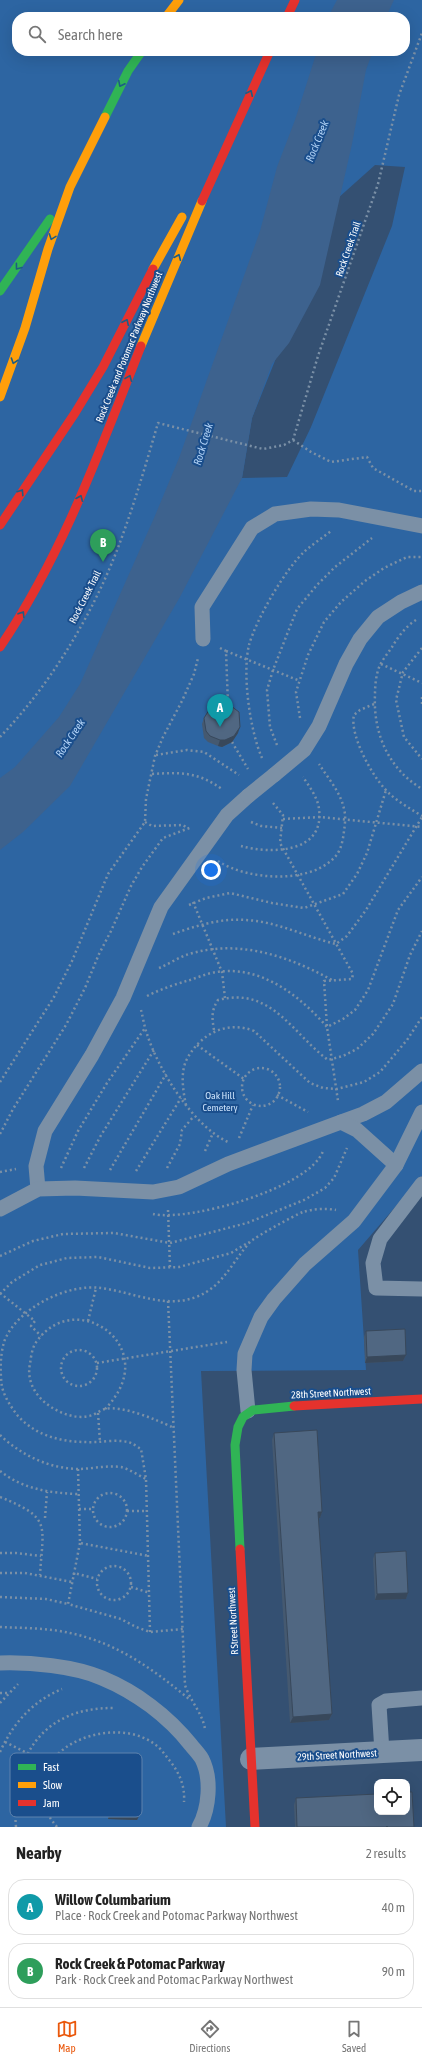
<!DOCTYPE html>
<html lang="en">
<head>
<meta charset="utf-8">
<style>
	:root { --surface:#fff; --page:#f6f6f6; --text:#222; --muted:#767676; --line:#e0e0e0; --accent:#ea580c }
	body { margin:0; font-family:"Asap Condensed",sans-serif; background:var(--page); color:var(--text) }
	.controls { position:absolute; right:12px; bottom:12px; display:grid; overflow:hidden; border-radius:8px; box-shadow:0 4px 16px #0002 }
	.controls button { width:36px; height:36px; display:grid; place-items:center; padding:0; border:0; border-bottom:1px solid var(--line); background:var(--surface); color:var(--text); font:20px sans-serif }
	.you { position:absolute; left:211px; top:870px; width:14px; height:14px; margin:-10px; border:3px solid #fff; border-radius:50%; background:#1a73e8; box-shadow:0 0 0 6px #1a73e833 }
	.badge { display:grid; place-items:center; width:26px; height:26px; border-radius:50%; background:var(--accent); color:#fff; font-size:13px; font-weight:700 }
	.pin { position:absolute; translate:-50% -33px; filter:drop-shadow(0 1px 2px #0008) }
	.pin::after { content:''; position:absolute; top:21px; width:14px; height:12px; background:inherit; clip-path:polygon(0 0,100% 0,50% 100%) }
	.list { margin:0; padding:0; list-style:none }
	h2 { display:flex; justify-content:space-between; align-items:center; height:52px; margin:0; padding:0 16px; font-size:17px }
	h2 small { font-size:13px; font-weight:400; color:var(--muted) }
	.list li { display:grid; grid-template-columns:26px 1fr auto; gap:12px; align-items:center; box-sizing:border-box; height:56px; margin:0 8px 8px; padding:0 8px; border:1px solid var(--line); border-radius:16px }
	.list b { display:block; font-size:15px; white-space:nowrap }
	.list p { margin:0; font-size:13px; white-space:nowrap; color:var(--muted) }
	.list em { font-size:13px; font-style:normal; color:var(--muted) }
	.icon { flex:none; width:22px; height:22px; fill:none; stroke:currentColor; stroke-width:2; stroke-linecap:round; stroke-linejoin:round }
	.map { position:relative; flex:none; width:422px; height:1827px; overflow:hidden }
	.search { position:absolute; background:var(--surface); box-shadow:0 4px 16px #0002; left:12px; right:12px; top:12px; height:44px; display:flex; align-items:center; gap:10px; box-sizing:border-box; padding:0 14px; border-radius:16px; color:var(--muted); font-size:15px }
	.sheet { height:180px; background:var(--surface) }
	nav { display:flex; justify-content:space-around; align-items:center; box-sizing:border-box; height:56px; border-top:1px solid var(--line); background:var(--surface); font-size:11px; color:var(--muted) }
	nav a { display:grid; justify-items:center; gap:2px }
	nav .on { color:var(--accent) }
	.map>svg:first-child { display:block }
</style>
</head>
<body>
<div class="map">
<svg width="422" height="1827" viewBox="0 0 422 1827">
	<rect width="100%" height="100%" fill="#345072"/>
	<path fill="#2d65a2" fill-rule="evenodd" d="M0,0h422v1176l-64,74 8,120 -165,1 25,456h-226zM17,17h388v34h-388zM375,165l30,2 -13,59 -81,201 -24,50 -45,1 10,-60 65,-162 20,-57z"/>
	<g fill="#3d628e">
		<path d="M337,0h57l-8,17h-58z"/>
		<path d="M317,51h56l-7,19 -14,74 -32,141 -31,58 -17,21 -20,54 -10,60 -62,119 -110,189 -47,46 -23,18v-72l15,-11 44,-50 21,-33 74,-166 25,-60 81,-227 17,-64 18,-47z"/>
	</g>
	<g fill="none" stroke-linecap="round" stroke-linejoin="round">
		<g stroke="#7b90a6" stroke-width="2.5" stroke-dasharray="2 3" stroke-linecap="butt">
			<path d="M293,440l18,12 20,10 36,-5 6,11 41,23h8"/>
			<path d="M416,620c-10,6 -18,17 -24,27 -4,6 -9,12 -12,18 -4,9 -5,20 -5,30 -2,39 14,74 47,94"/>
			<path d="M220,648l6,3 2,54"/>
			<path d="M422,648l-19,24 -7,28 8,37 18,22"/>
			<path d="M226,651l74,30"/>
			<path d="M381,664l41,19"/>
			<path d="M422,697v10"/>
			<path d="M374,704l-14,6 -6,5c-5,21 21,67 37,80 9,8 20,14 31,21"/>
			<path d="M300,718l-4,-26 12,-37 16,-33 17,-20 24,-21 19,-13 23,-11h15"/>
			<path d="M0,737c51,-53 93,-123 119,-192 15,-40 27,-81 39,-122l105,26 21,-4 9,-5 25,-84 60,-172 21,-89 23,-62"/>
			<path d="M232,742l16,27"/>
			<path d="M277,745l-7,-18 -3,-37 6,-20 24,-61 20,-24 18,-18 37,-29"/>
			<path d="M156,755l31,-5 17,2 35,23"/>
			<path d="M262,758c-12,-27 -20,-84 -13,-113 7,-25 36,-76 56,-94 8,-7 17,-13 26,-20"/>
			<path d="M152,774c29,-2 47,-2 71,16"/>
			<path d="M273,803l10,12 -3,28 73,131 -1,5 -28,2 3,46 11,74"/>
			<path d="M283,819l37,-2 102,10"/>
			<path d="M145,822l7,4 31,-1 4,3"/>
			<path d="M251,822l10,4 21,2"/>
			<path d="M241,846c29,8 84,8 78,-37 -1,-11 -10,-23 -16,-32"/>
			<path d="M218,861c29,19 89,23 115,-2 8,-7 10,-19 11,-28 1,-7 2,-15 0,-22 -3,-16 -16,-31 -25,-45"/>
			<path d="M193,902l29,70 3,26"/>
			<path d="M189,905l17,-7 24,-5 42,10 32,5 39,-14 14,-20 10,-21 19,-63"/>
			<path d="M173,934c22,-8 48,-16 72,-14 31,1 61,17 91,24l11,-8 19,-26 56,-93"/>
			<path d="M159,968c10,-4 20,-11 30,-14 50,-15 99,2 143,26"/>
			<path d="M147,996c14,-7 29,-12 43,-16 9,-3 18,-7 27,-8 44,-7 83,24 110,55l16,-8 12,-9 13,-20 30,-80 24,-33"/>
			<path d="M141,1010c2,7 3,16 6,24 11,35 46,92 81,108"/>
			<path d="M214,1030c-2,-12 -3,-19 4,-30 53,-14 74,33 110,60l15,-4 14,-7 16,-15 20,-30 17,-49 12,-24"/>
			<path d="M197,1045l47,34"/>
			<circle cx="261" cy="1087" r="19"/>
			<path d="M0,1082l54,-85 18,-36 36,-87 37,-52 1,-23 9,-43 8,-19 19,-36 12,-27 4,-16"/>
			<path d="M277,1095l31,17"/>
			<path d="M186,1105c-3,-14 -6,-33 1,-46 13,-25 40,-39 67,-28l56,52 13,5 14,1 27,-7 16,-10 27,-32 15,-23"/>
			<path d="M0,1134l13,-25 53,-84 19,-37 14,-34 12,-23 20,-45 11,-19 21,-29 29,-11"/>
			<path d="M239,1138l14,-33"/>
			<path d="M205,1151l8,-18"/>
			<path d="M61,1168l17,-37 29,-48 38,-55"/>
			<path d="M84,1168l16,-31 54,-87"/>
			<path d="M167,1168l13,-24 2,-14 12,-14"/>
			<path d="M110,1170l56,-96"/>
			<path d="M136,1171l45,-73"/>
			<path d="M0,1172l16,-3"/>
			<path d="M168,1210l2,58"/>
			<path d="M153,1214c36,8 157,-26 170,-63"/>
			<path d="M0,1256l33,-15 30,-7 51,-1 56,10 77,-20 57,-23 21,-12 9,-10 13,-30"/>
			<path d="M0,1293l35,28 -4,5 10,10"/>
			<path d="M0,1294l12,-12 28,-17 27,-7 31,-1 52,11 29,-1 52,-14 18,-11"/>
			<path d="M168,1301l17,384c5,16 17,27 20,44"/>
			<path d="M88,1321l8,-33"/>
			<circle cx="79" cy="1368" r="18"/>
			<path d="M97,1363l130,-21"/>
			<path d="M105,1409c60,-61 -29,-123 -68,-68 -5,6 -6,16 -7,23 -4,18 7,34 21,43 11,7 25,12 38,9 6,-1 11,-6 16,-7 17,-4 52,11 67,18"/>
			<path d="M98,1413l2,29"/>
			<path d="M0,1435c21,20 48,33 77,34 15,0 29,-4 44,-2 8,2 17,8 25,12"/>
			<path d="M78,1469l2,74 69,13"/>
			<path d="M0,1471c23,18 49,22 78,23"/>
			<circle cx="110" cy="1510" r="17"/>
			<path d="M0,1497c52,21 43,27 40,78"/>
			<path d="M79,1509h14"/>
			<path d="M127,1511h20"/>
			<path d="M45,1518l2,-26"/>
			<path d="M80,1543l-12,61 53,15 15,8 14,5 33,-3"/>
			<path d="M0,1553h16l25,3"/>
			<circle cx="114" cy="1583" r="17"/>
			<path d="M0,1573h25l47,9"/>
			<path d="M74,1575v-2l23,6"/>
			<path d="M131,1587l19,6"/>
			<path d="M0,1597l46,2 22,5"/>
			<path d="M0,1627c23,1 48,1 70,6 47,10 83,36 119,66"/>
			<path d="M150,1632l-4,-153 -5,-30c-4,-2 -8,-6 -13,-7 -9,-2 -21,-1 -30,0 -30,1 -59,-3 -80,-26 -7,-9 -13,-18 -16,-29 -2,-14 -2,-31 2,-45 12,-33 63,-59 97,-54 31,4 64,21 95,9 27,-10 36,-35 54,-55 5,-5 45,-27 53,-30 9,-3 23,-4 33,-2"/>
			<path d="M0,1693h8"/>
			<path d="M0,1703l18,-19"/>
			<path d="M5,1742l46,23"/>
			<path d="M0,1752c13,-29 33,-51 62,-63"/>
			<path d="M16,1827c-6,-68 25,-120 98,-119"/>
			<path d="M57,1827c-12,-15 -15,-22 -12,-41 2,-10 5,-24 12,-31 22,-23 69,-31 96,-12 7,4 12,12 17,18 10,13 15,25 14,41"/>
		</g>
		<g stroke="#7b90a6" stroke-width="15">
			<path d="M203,639l-1,-32 50,-79 23,-14 36,-5 28,1 83,16"/>
			<path d="M274,775l30,-25 15,-24 27,-62 14,-25 18,-22 23,-15 21,-10"/>
			<path d="M341,1122l22,-8 23,-12 36,-31"/>
			<path d="M422,1184l-42,55 -7,24 3,25 46,1"/>
			<path d="M38,1189l-2,-23 9,-35 47,-76 31,-57 38,-91 66,-92 21,-19"/>
			<path d="M0,1209l38,-20 37,-1 78,4 26,-5 49,-23 113,-42 16,8 39,35"/>
			<path d="M248,1411l-4,-41 1,-16 16,-37 13,-18 31,-35 49,-43 42,-56 26,-53"/>
			<path d="M0,1663c30,-1 74,3 102,15 34,14 66,38 89,67 3,4 8,9 11,14 10,20 7,50 -3,68"/>
			<path d="M382,1752l-3,-47 7,-4 36,-3"/>
		</g>
		<path stroke="#7b90a6" stroke-width="22" d="M251,1759l171,-9"/>
		<g stroke="#30b455" stroke-width="9">
			<path d="M105,117l23,-46 14,-20"/>
			<path d="M0,291l50,-72"/>
			<path d="M240,1549l-5,-104 3,-18 5,-10 10,-7 41,-4"/>
		</g>
		<g stroke="#ff9f0a" stroke-width="9">
			<path d="M166,17l13,-17"/>
			<path d="M153,269l29,-52"/>
			<path d="M141,346l61,-145"/>
			<path d="M0,397l25,-69 23,-79 22,-62 35,-70"/>
		</g>
		<g stroke="#e5322d" stroke-width="9">
			<path d="M287,17l8,-17"/>
			<path d="M202,201l68,-150"/>
			<path d="M0,525l75,-112 28,-46 50,-98"/>
			<path d="M0,647c63,-93 100,-197 141,-301"/>
			<path d="M294,1406l128,-7"/>
			<path d="M240,1549l15,278"/>
		</g>
		<path stroke="#7b90a6" stroke-width="15" d="M248,796l26,-21"/>
	</g>
	<g fill="#455970">
		<path d="M204,718l34,15 -6,9 -10,5 -4,-1 -10,-4 -4,-4 -2,-14z"/>
		<path d="M366,1331l40,24 -3,6 -38,2 -1,-26z"/>
		<path d="M274,1433l48,79 -2,6h-2l14,196 -3,6 -39,3 -18,-283z"/>
		<path d="M375,1553l33,40 -2,6 -31,1 -2,-41z"/>
		<path d="M112,1764l28,50 -3,6 -29,-1 2,-48z"/>
		<path d="M296,1798l118,29h-119l-1,-22z"/>
	</g>
	<g fill="#38485b">
		<path d="M240,727l-2,6 -6,9 -10,5 -4,-1 2,-6z"/>
		<path d="M406,1355l-3,6 -38,2 2,-6z"/>
		<path d="M318,1512h4l-2,6h-4z"/>
		<path d="M408,1593l-2,6 -31,1 2,-6z"/>
		<path d="M332,1714l-3,6 -39,3 3,-6z"/>
		<path d="M111,1813l29,1 -3,6 -29,-1z"/>
	</g>
	<g fill="#506782" stroke="#38485b">
		<path d="M227,703l12,9 1,15 -6,9 -9,4h-5l-10,-4 -4,-5 -2,-13 7,-11 4,-3z"/>
		<path d="M405,1329l1,26 -39,2 -1,-26z"/>
		<path d="M317,1430l5,82h-4l14,202 -39,3 -19,-284z"/>
		<path d="M406,1551l2,42 -31,1 -2,-41z"/>
		<path d="M407,1792h5l2,35h-26l-1,-1 -1,1h-89l-1,-29 81,-4v18h30z"/>
	</g>
	<defs><path id="oneway-chevron" d="M-2-3.5L2.5 0L-2 3.5" fill="none" stroke-width="1.6" stroke-linecap="round" stroke-linejoin="round"/></defs>
	<g stroke="#1d5d84">
		<use href="#oneway-chevron" transform="translate(121 84) rotate(117)"/>
		<use href="#oneway-chevron" transform="translate(250 93) rotate(-65)"/>
		<use href="#oneway-chevron" transform="translate(52 237) rotate(110)"/>
		<use href="#oneway-chevron" transform="translate(178 257) rotate(-67)"/>
		<use href="#oneway-chevron" transform="translate(18 267) rotate(127)"/>
		<use href="#oneway-chevron" transform="translate(126 322) rotate(-65)"/>
		<use href="#oneway-chevron" transform="translate(14 361) rotate(109)"/>
		<use href="#oneway-chevron" transform="translate(129 378) rotate(-68)"/>
		<use href="#oneway-chevron" transform="translate(21 492) rotate(-57)"/>
		<use href="#oneway-chevron" transform="translate(80 498) rotate(-67)"/>
		<use href="#oneway-chevron" transform="translate(22 614) rotate(-58)"/>
	</g>
	<g text-anchor="middle" dominant-baseline="central" stroke-width="4" stroke-linejoin="round" paint-order="stroke">
		<g font-size="10" fill="#fff" stroke="#1a4e8c">
			<text transform="translate(348 249) rotate(-71)">Rock Creek Trail</text>
			<text transform="translate(129 347) rotate(-68)">Rock Creek and Potomac Parkway Northwest</text>
			<text transform="translate(85 597) rotate(-63)">Rock Creek Trail</text>
			<text transform="translate(331 1393) rotate(-3)">28th Street Northwest</text>
			<text transform="translate(233 1621) rotate(-93)">R Street Northwest</text>
			<text transform="translate(337 1755) rotate(-3)">29th Street Northwest</text>
		</g>
		<g font-size="10" fill="#cae1fa" stroke="#1a4e8c">
			<text x="220" y="1095">Oak Hill<tspan x="220" dy="12">Cemetery</tspan></text>
		</g>
		<g font-size="11" font-style="italic" fill="#b0d1f5" stroke="#1a4e8c">
			<text transform="translate(317 141) rotate(-68)">Rock Creek</text>
			<text transform="translate(203 444) rotate(-73)">Rock Creek</text>
			<text transform="translate(70 738) rotate(-56)">Rock Creek</text>
		</g>
	</g>
	<rect x="10" y="1753" width="132" height="64" rx="6" fill="#1a4e8c" stroke="#5f83ae" stroke-width="1"/>
	<rect x="18" y="1764" width="18" height="6" fill="#30b455"/>
	<rect x="18" y="1782" width="18" height="6" fill="#ff9f0a"/>
	<rect x="18" y="1800" width="18" height="6" fill="#e5322d"/>
	<g font-size="11" fill="#fff">
		<text x="43" y="1771">Fast</text>
		<text x="43" y="1789">Slow</text>
		<text x="43" y="1807">Jam</text>
	</g>
</svg>
<div class="controls">
<button><svg class="icon" aria-label="locate" viewBox="0 0 24 24"><circle cx="12" cy="12" r="6"/><path d="M12 2v4M12 18v4M2 12h4M18 12h4"/></svg></button>
</div>
<div class="you"></div>
<div class="pin badge" style="left:220px;top:727px;background:#0f9aa8">A</div>
<div class="pin badge" style="left:103px;top:562px;background:#2e9e5b">B</div>
<div class="search"><svg class="icon" aria-label="search" viewBox="0 0 24 24"><circle cx="10" cy="10" r="6"/><path d="M15 15l6 6"/></svg>Search here</div>
</div>
<section class="sheet">
<h2>Nearby<small>2 results</small></h2>
<ul class="list">
<li><span class="badge" style="background:#0f9aa8">A</span><div><b>Willow Columbarium</b><p>Place · Rock Creek and Potomac Parkway Northwest</p></div><em>40 m</em></li>
<li><span class="badge" style="background:#2e9e5b">B</span><div><b>Rock Creek &amp; Potomac Parkway</b><p>Park · Rock Creek and Potomac Parkway Northwest</p></div><em>90 m</em></li>
</ul>
</section>
<nav>
<a class="on"><svg class="icon" aria-label="map" viewBox="0 0 24 24"><path d="M3 6l6-2 6 2 6-2v14l-6 2-6-2-6 2zM9 4v14M15 6v14"/></svg>Map</a>
<a><svg class="icon" aria-label="directions" viewBox="0 0 24 24"><path d="M12 3l9 9-9 9-9-9zM9 14v-3h6M13 9l2 2-2 2"/></svg>Directions</a>
<a><svg class="icon" aria-label="saved" viewBox="0 0 24 24"><path d="M7 4h10v16l-5-4-5 4z"/></svg>Saved</a>
</nav>
</body>
</html>
